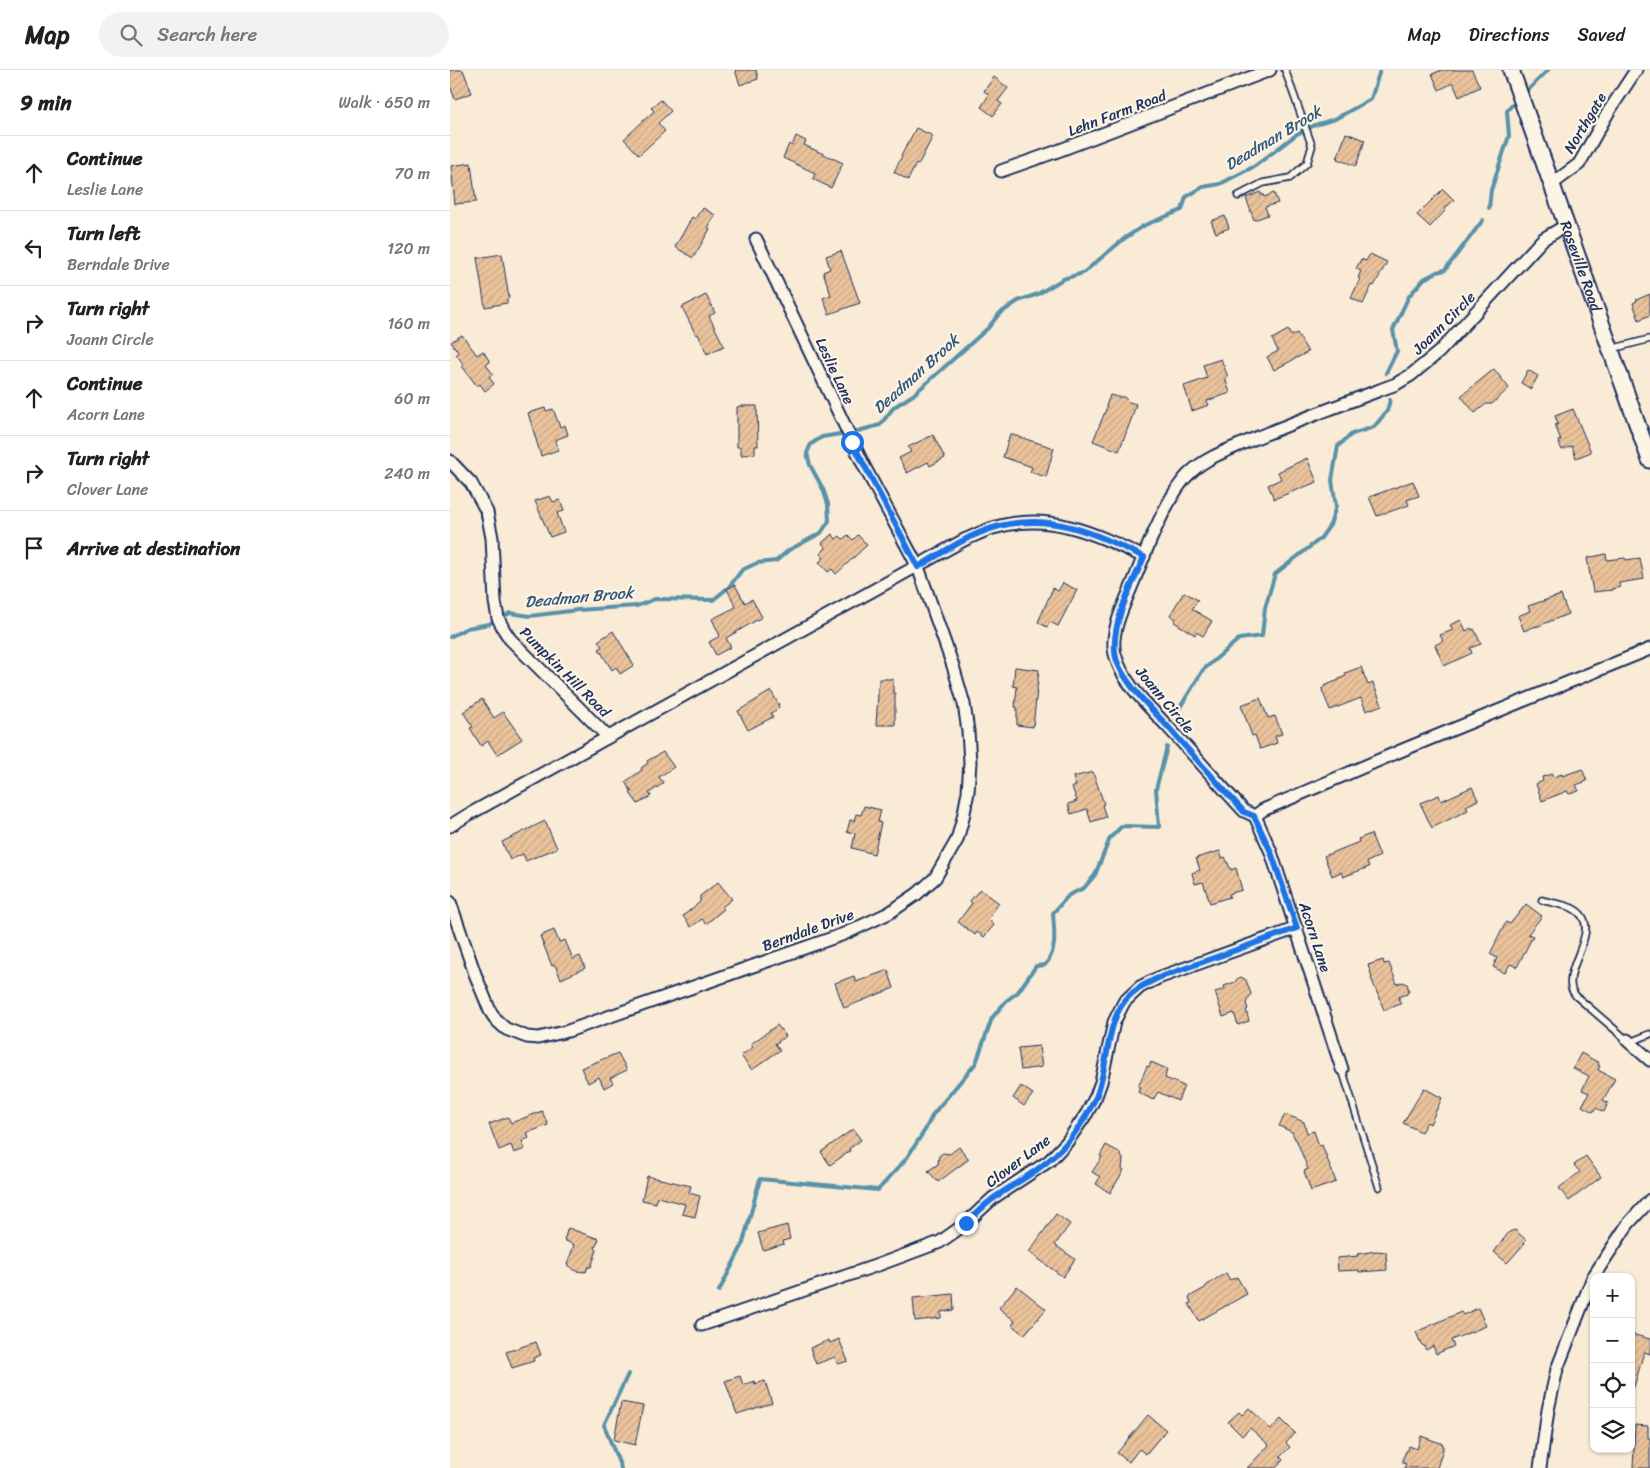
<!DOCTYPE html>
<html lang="en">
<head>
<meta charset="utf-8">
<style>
	:root { --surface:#fff; --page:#f2f2f2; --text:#202124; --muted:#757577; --line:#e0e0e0 }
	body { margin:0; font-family:Sriracha,sans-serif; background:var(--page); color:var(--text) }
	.controls { position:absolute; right:15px; bottom:15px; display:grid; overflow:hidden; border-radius:10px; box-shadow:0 1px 4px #0004 }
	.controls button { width:45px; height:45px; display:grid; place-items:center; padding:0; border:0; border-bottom:1px solid var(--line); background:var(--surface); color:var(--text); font:25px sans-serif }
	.stop { position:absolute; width:15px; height:15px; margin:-11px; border:4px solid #1a73e8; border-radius:50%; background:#fff }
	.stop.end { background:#1a73e8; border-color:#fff; box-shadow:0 1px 5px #0008 }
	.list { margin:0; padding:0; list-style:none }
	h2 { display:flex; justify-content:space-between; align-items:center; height:65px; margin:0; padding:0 20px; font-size:21px }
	h2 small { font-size:16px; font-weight:400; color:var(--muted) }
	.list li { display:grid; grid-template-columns:32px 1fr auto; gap:15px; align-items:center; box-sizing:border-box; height:75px; padding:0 20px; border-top:1px solid var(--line) }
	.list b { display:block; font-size:19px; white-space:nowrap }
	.list p { margin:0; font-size:16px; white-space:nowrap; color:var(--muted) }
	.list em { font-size:16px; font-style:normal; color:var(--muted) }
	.icon { flex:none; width:28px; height:28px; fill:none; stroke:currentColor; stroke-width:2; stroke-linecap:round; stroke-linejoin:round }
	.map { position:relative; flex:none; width:1200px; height:1398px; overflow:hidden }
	header { display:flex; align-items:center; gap:30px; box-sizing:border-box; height:70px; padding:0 25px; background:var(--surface); border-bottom:1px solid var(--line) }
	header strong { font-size:24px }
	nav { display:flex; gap:28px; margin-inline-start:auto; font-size:18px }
	.search { width:350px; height:45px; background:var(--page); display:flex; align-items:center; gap:12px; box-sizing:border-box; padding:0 18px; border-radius:28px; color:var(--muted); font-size:19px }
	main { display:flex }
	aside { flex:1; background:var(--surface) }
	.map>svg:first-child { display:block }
</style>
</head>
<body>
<header>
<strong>Map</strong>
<div class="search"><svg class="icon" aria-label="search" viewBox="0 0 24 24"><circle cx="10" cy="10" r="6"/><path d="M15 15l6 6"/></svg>Search here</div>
<nav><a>Map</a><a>Directions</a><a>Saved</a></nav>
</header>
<main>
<aside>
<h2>9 min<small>Walk · 650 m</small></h2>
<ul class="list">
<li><svg class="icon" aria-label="ahead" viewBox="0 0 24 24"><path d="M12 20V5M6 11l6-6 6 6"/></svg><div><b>Continue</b><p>Leslie Lane</p></div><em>70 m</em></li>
<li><svg class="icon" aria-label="left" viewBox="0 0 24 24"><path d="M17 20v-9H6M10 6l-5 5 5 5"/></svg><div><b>Turn left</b><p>Berndale Drive</p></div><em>120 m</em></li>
<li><svg class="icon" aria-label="right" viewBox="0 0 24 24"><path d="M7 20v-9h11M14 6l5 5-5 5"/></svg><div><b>Turn right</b><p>Joann Circle</p></div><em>160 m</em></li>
<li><svg class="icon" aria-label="ahead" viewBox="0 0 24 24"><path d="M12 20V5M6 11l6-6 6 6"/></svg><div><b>Continue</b><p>Acorn Lane</p></div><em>60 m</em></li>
<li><svg class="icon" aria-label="right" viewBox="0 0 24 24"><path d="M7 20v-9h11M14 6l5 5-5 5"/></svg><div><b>Turn right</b><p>Clover Lane</p></div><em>240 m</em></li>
<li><svg class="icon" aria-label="arrive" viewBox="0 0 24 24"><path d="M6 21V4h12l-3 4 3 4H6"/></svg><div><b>Arrive at destination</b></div></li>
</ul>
</aside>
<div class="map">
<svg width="1200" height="1398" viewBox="0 0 1200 1398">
	<defs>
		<pattern id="building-hatch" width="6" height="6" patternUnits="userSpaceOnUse" patternTransform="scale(1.25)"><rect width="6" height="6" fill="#ebc39b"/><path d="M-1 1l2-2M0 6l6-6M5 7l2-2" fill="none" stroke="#c9a888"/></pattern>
	</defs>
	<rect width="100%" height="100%" fill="#f9ebd6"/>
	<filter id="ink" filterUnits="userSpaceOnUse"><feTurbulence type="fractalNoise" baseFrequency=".02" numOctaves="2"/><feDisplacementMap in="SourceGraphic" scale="10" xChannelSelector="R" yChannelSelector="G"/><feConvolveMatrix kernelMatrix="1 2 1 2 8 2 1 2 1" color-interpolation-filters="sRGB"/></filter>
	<g filter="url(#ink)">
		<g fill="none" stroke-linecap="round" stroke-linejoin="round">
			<g stroke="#5992a9" stroke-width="4">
				<path d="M1079,19l19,-19"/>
				<path d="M1039,138l2,-18 18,-54 -2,-25 5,-6"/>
				<path d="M936,303l11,-22 -4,-21 16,-34 15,-17 13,-7 8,-2 38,-50"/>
				<path d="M0,567l17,-9 22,-4 21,-11 20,3 48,-6 59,-4 18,-7 58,1 16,-13 13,-17 15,-7 19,-2 13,-11 32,-17 8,-12 -1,-17 -5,-15 -13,-24 -3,-12 4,-9 11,-7 36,-6 22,-6 14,-18 19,-12 36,-32 39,-35 11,-14 19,-13 20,-7 25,-15 20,-6 42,-35 20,-13 37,-15 4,-13 17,-10 17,-3 35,-18 42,-32 18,-9 20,-6 36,-20 9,-29"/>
				<path d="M726,647l3,-8 24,-39 36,-31 23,-3 3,-28 10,-34 45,-35 10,-14 6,-19 -4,-26 6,-34 14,-12 22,-7 13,-16 3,-11"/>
				<path d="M269,1221l23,-45 18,-67 118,11 28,-31 19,-29 8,-16 43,-51 16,-45 14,-17 12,-9 18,-26 9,-1c13,-15 9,-34 8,-52l16,-18 15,-7 11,-13 15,-37 12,-12 37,1 -3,-38 11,-42"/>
				<path d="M171,1398l-17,-43 24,-51"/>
			</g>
		</g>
		<g fill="url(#building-hatch)" stroke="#1b2f5e">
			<path d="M0,0h13l9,23 -17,6 -5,-13z"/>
			<path d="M285,0h21l2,9 -18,6z"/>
			<path d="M992,0h30l8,17 -21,10 -6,-14 -14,7 -7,-16z"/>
			<path d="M544,7l14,11 -10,13 4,3 -9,12 -12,-9 8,-12 -5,-4z"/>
			<path d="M211,30l10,11 -13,12 7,8 -26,24 -15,-16 30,-28 -3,-3z"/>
			<path d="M466,58l17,8 -15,29 -2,-1 -8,16 -14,-8 8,-16h-1z"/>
			<path d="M896,63l19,7 -9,26 -19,-7z"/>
			<path d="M346,66l10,5 -2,4 39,18 -12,25 -18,-9 2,-6 -32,-15 6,-14 3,2z"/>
			<path d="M21,93l5,39 -21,2 -4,-38z"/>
			<path d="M993,119l11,11 -10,9 2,1 -16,17 -13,-12z"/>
			<path d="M810,122l1,3 2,-1 1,3 10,-4 4,10 -13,4 3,8 -14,5 -8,-22z"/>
			<path d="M253,138l12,7 -7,13 2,1 -17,29 -18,-11 17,-30 3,2 5,-8 1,1z"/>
			<path d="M775,146l4,12 -13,5 -5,-12z"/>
			<path d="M391,181l19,52 -31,11 -6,-16 8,-3 -8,-23 7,-3 -4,-13z"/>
			<path d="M52,184l7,44 -2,1v4l-22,4 -8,-49z"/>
			<path d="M920,184l17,8 -13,24 -2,-1 -9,19 -12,-6 9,-19 -2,-1 3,-7 -5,-2 5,-10 5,2z"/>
			<path d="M1200,224v21l-11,5 -6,-17 4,-2 -1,-1z"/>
			<path d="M256,225l9,18 -6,3 15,30 -17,8 -9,-20 -2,1 -14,-28z"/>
			<path d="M838,260l3,6 6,-3 11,19 -34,18 -7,-13 11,-6 -6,-12z"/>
			<path d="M12,265l15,20 6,-4 7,11 -4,3 7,9 -4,3 5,7 -9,7 -5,-7 -3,2 -15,-20 2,-1 -8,-11 2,-2 -7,-10z"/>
			<path d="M771,289l7,18 -3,1 5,15 -23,8 2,4 -17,6 -8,-25 23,-8 -4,-13z"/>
			<path d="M1044,299l15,19 -17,16h-6l-11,9 -14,-17z"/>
			<path d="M1078,300l10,6 -7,13 -10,-6z"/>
			<path d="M660,325l8,2h6l5,5 7,2 -5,16 -12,31 -26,-10 14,-34 -1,-1z"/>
			<path d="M292,336h15l1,40h-3v8l-14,1v-8h-4v-40z"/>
			<path d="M95,338l1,3 7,-2 7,18 5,-2 3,10 -13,5 3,10 -17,6 -13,-43z"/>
			<path d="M1123,339l18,43 -15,6 -4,-12 -10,4 -4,-9 3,-1 -6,-15 3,-1 -3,-8z"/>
			<path d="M560,364l44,14 -8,29 -16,-5 2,-5 -29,-10z"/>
			<path d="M483,365l12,23 -15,8 -2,-4 -21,11 -8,-15 12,-6 -3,-5z"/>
			<path d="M857,388l10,24 -43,17 -6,-14 13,-6 -3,-7z"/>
			<path d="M963,411l6,15 -12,4 2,5 -32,11 -8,-19z"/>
			<path d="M100,426l3,6 7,-2 4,11 -7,2 7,19 -14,5 -15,-36z"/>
			<path d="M382,464l4,5 4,-3 3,3 5,-4 5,5 5,-5 9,10 -31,29 -4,-5 -4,3 -9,-10 5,-4 -4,-4 6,-6 -4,-5z"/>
			<path d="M1156,484l1,6 18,-2 1,2 14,-2 4,21 -25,4 1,4 -8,2v1l-19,2 -6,-34z"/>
			<path d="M613,513l14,7 -19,36 -8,-4 -3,5 -9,-5 15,-34 5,3z"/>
			<path d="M285,515l10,18 7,-4 10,18 -36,21 5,9 -15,8 -7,-13 11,-6 -8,-17 24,-12 -9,-18z"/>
			<path d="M734,522l14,8 -6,9 20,12 -9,15 -7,-4 -1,3 -21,-13 2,-3 -6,-4z"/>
			<path d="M1111,525l7,19 -32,13v-1l-12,5 -6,-15 12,-5 -2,-5z"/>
			<path d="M1011,550l5,11 5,-3 1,2 2,-1 7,15 -11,4 2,5 -28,13 -9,-21 8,-4 -3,-6 13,-5 -3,-5z"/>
			<path d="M163,561l21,34 -14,9 -4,-7 -4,3 -13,-21 3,-2 -4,-6z"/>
			<path d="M565,597l24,3 -6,57 -16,-2v-18h-2l2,-20 -4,-1z"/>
			<path d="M911,597l7,18 5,-2 9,22 -16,6 -5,-13 -31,12 -8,-20 2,-4 15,-6v-1l7,-3 -1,-3z"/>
			<path d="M429,609h14v14h2v32h-19z"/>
			<path d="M321,621l8,14 -1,1 1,2 -8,5 2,4 -25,13 -10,-19z"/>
			<path d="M810,628l8,20 7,-2 7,18 -7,2 2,7 -17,6 -5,-14 -3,1 -11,-31z"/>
			<path d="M32,629l12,19 9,-6 19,27 -25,16 -9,-14 -7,5 -11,-18 3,-1 -10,-15z"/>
			<path d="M213,682l11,15 -15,10 5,6 -15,10 2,3 -13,8 -8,-11 2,-1 -7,-10 17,-12 -1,-2 7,-5 -1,-2z"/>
			<path d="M1132,699l5,12 -11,4 3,6 -10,3 -2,-3 -25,10 -6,-17 7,-3 -1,-4 10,-3 1,3 9,-3v2z"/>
			<path d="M643,702l11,32 -2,1 4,12 -15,5 -4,-13 -16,5 -3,-10 9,-3 -5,-14 4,-1 -3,-9z"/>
			<path d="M1022,717l6,13 -12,6 2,4 -36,18 -12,-25 19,-8 2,6z"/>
			<path d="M414,736l17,4 -3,12 3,1 -7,31 -22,-6 3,-14 -8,-2 3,-12 4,1 2,-7 5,1z"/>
			<path d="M95,751l12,27 -31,13 -3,-7 -13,6 -8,-18z"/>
			<path d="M921,764l9,22 -13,6 2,5 -26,10 -2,-5 -9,4 -8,-20 35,-14 -1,-3z"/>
			<path d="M770,781l2,7 3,-1 6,13 5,-2 6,22 -13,4 1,3 -20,6 -7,-21 -8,2 -3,-11 8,-3 -4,-12z"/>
			<path d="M268,812l14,17 -10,8 2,2 -18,15 -4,-5 -11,8 -8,-11 17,-14v-6z"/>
			<path d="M530,819l19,14 -11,16 6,6 -10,12 -7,-5 -2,3 -17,-13 14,-19 -2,-2z"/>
			<path d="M1076,834l16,12 -14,18 5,2 -16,31 -7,-3 -5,9 -12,-6 4,-9 -7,-4 16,-32 4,2z"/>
			<path d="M104,860l5,12 6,-2 8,19 7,-3 5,12 -24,11 -6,-14 -3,1 -12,-30z"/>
			<path d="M933,890l1,4 5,-1 8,21 6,-2 4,2 2,6 -2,4 -8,3 2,7 -17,6 -13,-32 1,-1 -4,-12z"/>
			<path d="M438,900l6,18 -50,20 -9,-25 19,-7 2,6z"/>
			<path d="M791,907l5,3 5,14 -5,9 2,6 -2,1 3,11 -11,4 -4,-12 -11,4 -8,-25 10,-3 -1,-3 11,-4 2,-3z"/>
			<path d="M327,955l9,11 -11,8 5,6 -28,20 -11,-14 12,-9 -2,-3z"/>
			<path d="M589,976l3,21 -21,3 -3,-22z"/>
			<path d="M168,983l9,17 -17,8 3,5 -9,5 -5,-11 -11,6 -7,-15z"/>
			<path d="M1131,983l18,10 -1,2 2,1 -2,4 17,9 -12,21 5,3 -4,9 -8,-4 -3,4 -11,-6 7,-13 -7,-3 7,-14 -16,-8z"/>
			<path d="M701,992l16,7 -2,9 19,8 -6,15 -20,-9 -5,8 -15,-8 2,-5h-2l9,-21 2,1z"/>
			<path d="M571,1016l12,8 -9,12 -11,-8z"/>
			<path d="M974,1018l18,10 -12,26 -3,-2 -6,10 -18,-9z"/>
			<path d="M92,1041l6,14 -21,8 2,5 -7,3 3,8 -11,4 -3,-8 -12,5 -10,-26 19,-7 3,6z"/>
			<path d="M835,1044l19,8 3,11 7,-2 5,15 3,-1 14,37 -25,9 -7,-20 4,-2 -12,-30h-1l-3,-7 -13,-6z"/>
			<path d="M403,1059l8,11 -12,9 1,2 -20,14 -9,-13z"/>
			<path d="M656,1075l13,7 4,7 -1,10 2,1 -14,23 -14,-9 4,-7 -8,-5 10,-15 -2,-1z"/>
			<path d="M509,1077l10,12 -31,23 -10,-11 10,-7 1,-8 4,-3 7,1z"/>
			<path d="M1136,1086l15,21 -32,24 -10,-13 21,-16 -6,-7z"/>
			<path d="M197,1106l44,10 -2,7 11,3 -5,21 -13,-3 3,-10 -28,-7 -1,6 -14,-3z"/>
			<path d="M606,1144l14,10 -15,21 20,14 -12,18 -34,-25z"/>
			<path d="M337,1155l3,14 -7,2 1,3 -21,6 -5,-17z"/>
			<path d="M118,1158l31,11 -4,9 2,2 -6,17h-3l-2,5 -10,-1 -9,-6 7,-20 -10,-5z"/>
			<path d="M1065,1160l11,10 -2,2 1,1 -18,20 -13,-11 15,-20z"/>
			<path d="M926,1181l10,1 1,18 -28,2v-2l-21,1 -1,-13 21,-2 -1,-2z"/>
			<path d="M776,1203l4,7 7,-3 10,17 -48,27 -10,-17 2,-1 -2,-6 16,-9 2,-3 4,-2v-1z"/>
			<path d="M567,1216l29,23 -22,26 -12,-10 3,-4 -16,-13z"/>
			<path d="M503,1224l1,16 -13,2v6l-26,3 -2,-23z"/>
			<path d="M1028,1238l8,18 -35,14 3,6 -18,8 -3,-8 -7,4 -2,-4 -3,-2 -5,-12 45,-20 2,3z"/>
			<path d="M1181,1264l19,5v15l-6,-2 -10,35h-3z"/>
			<path d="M389,1269l9,22 -10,3 -3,-7 -19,7 -6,-16 19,-8 1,3z"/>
			<path d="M86,1272l5,13 -8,3 1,3 -22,7 -6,-16z"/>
			<path d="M290,1306l3,9 11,-4 1,3 10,-3 7,22 -35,11 -12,-33z"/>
			<path d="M171,1332l22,4 -8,39 -21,-5z"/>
			<path d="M799,1338l22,21 10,-10 14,14 -9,10 4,4 -10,10 3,3 -7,8h-29l22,-23 -19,-17 -8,8 -14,-14 11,-10 3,3z"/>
			<path d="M698,1345l18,15 -20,24 -7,-5 -10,13 -12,-9z"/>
			<path d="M1185,1355l13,1v12h2v30h-17z"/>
			<path d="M971,1366l22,8v5l-6,19h-33l2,-4 -3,-1v-5l3,-7 2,-1 1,-4 8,3z"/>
		</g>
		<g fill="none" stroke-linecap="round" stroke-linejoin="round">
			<defs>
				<g id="service">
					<path d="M788,126l25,-13 27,-5 17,-15 5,-17 -27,-76"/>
					<path d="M1161,279l39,-10"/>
					<path d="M1092,830c9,3 21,4 30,8 33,16 -5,54 -1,78 0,4 3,7 5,10l51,44 6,1 17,-7"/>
					<path d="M892,999l37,118"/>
				</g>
				<g id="minor">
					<path d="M551,101l54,-19 215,-82"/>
					<path d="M1102,114l27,-20 30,-53 27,-41"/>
					<path d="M1117,155l-24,14 -104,113 -28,23 -15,9c-48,18 -97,36 -145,56 -20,9 -44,17 -60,32 -22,19 -45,78 -56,106 -8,21 -26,53 -20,76 7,29 34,52 53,73 26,28 51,57 76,84l11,5 8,-6 142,-61 245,-100"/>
					<path d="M0,391l21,22 16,29 5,26 3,64 3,16 6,12 6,9 98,98"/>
					<path d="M805,746l16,36 71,217"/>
					<path d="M0,756l16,-10 498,-276c10,-4 19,-9 29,-12 56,-17 101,5 151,29"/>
					<path d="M0,832l25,72 15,37 6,9 10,9 21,8 11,1 30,-7 276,-97 45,-21 28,-19 18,-16 22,-38 6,-22 5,-26 2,-30 -2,-31 -4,-27 -11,-38 -35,-99 -54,-101 -108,-227"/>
					<path d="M1177,970l23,20"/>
					<path d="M252,1255l176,-60 62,-23 24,-17 29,-27 56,-37 18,-19 20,-29 9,-17 5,-14 13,-60 10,-20 16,-15 18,-9 139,-50"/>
					<path d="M1090,1398l8,-58 9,-41 36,-92 35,-53 22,-24"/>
				</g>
				<g id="tertiary">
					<path id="s1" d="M1061,0l139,390"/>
				</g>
			</defs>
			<use href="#service" stroke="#1b2f5e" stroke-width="9"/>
			<use href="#minor" stroke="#1b2f5e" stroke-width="15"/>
			<use href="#tertiary" stroke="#1b2f5e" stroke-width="19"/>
			<use href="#service" stroke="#fcf5e5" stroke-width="5.5"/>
			<use href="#minor" stroke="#fcf5e5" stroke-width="11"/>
			<use href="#tertiary" stroke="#fcf5e5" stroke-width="15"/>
		</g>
	</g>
	<g fill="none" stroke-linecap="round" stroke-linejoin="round" filter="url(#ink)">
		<path stroke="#1a73e8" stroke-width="6" d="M402,372l66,125c24,-14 48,-31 75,-39 56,-17 101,5 151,29 -12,28 -32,64 -29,95 2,25 38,58 55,77 24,28 49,55 74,83l10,4 17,36 26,76 -139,50c-12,6 -26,12 -34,24 -18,23 -16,67 -28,95 -11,23 -28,48 -48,64 -16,14 -36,24 -54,37 -10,7 -19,17 -28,25"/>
	</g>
	<g text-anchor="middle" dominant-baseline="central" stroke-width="4.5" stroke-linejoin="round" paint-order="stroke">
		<g font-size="15" fill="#1b2f5e" stroke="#fcf5e5">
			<text transform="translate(667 43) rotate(-21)">Lehn Farm Road</text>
			<text transform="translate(1135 53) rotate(-59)">Northgate</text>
			<text stroke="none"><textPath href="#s1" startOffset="208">Roseville Road</textPath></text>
			<text transform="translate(994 253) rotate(-45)">Joann Circle</text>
			<text transform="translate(385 301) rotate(65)">Leslie Lane</text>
			<text transform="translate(115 602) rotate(45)">Pumpkin Hill Road</text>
			<text transform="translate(715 630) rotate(50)">Joann Circle</text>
			<text transform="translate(358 860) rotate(-20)">Berndale Drive</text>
			<text transform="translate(865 867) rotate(72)">Acorn Lane</text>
			<text transform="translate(568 1091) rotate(-37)">Clover Lane</text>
		</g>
		<g font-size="16" font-style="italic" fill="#35587d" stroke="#fcf5e5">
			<text transform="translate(823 68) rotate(-31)">Deadman Brook</text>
			<text transform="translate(466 304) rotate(-42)">Deadman Brook</text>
			<text transform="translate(129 527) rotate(-5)">Deadman Brook</text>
		</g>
	</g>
</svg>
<div class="controls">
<button>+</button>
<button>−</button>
<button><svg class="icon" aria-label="locate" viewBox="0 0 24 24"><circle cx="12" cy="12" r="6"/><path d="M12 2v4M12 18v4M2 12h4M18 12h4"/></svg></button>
<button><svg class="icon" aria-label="layers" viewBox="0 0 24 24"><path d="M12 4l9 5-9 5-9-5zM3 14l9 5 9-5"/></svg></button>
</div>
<div class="stop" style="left:402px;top:372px"></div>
<div class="stop end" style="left:516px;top:1153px"></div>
</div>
</main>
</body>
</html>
